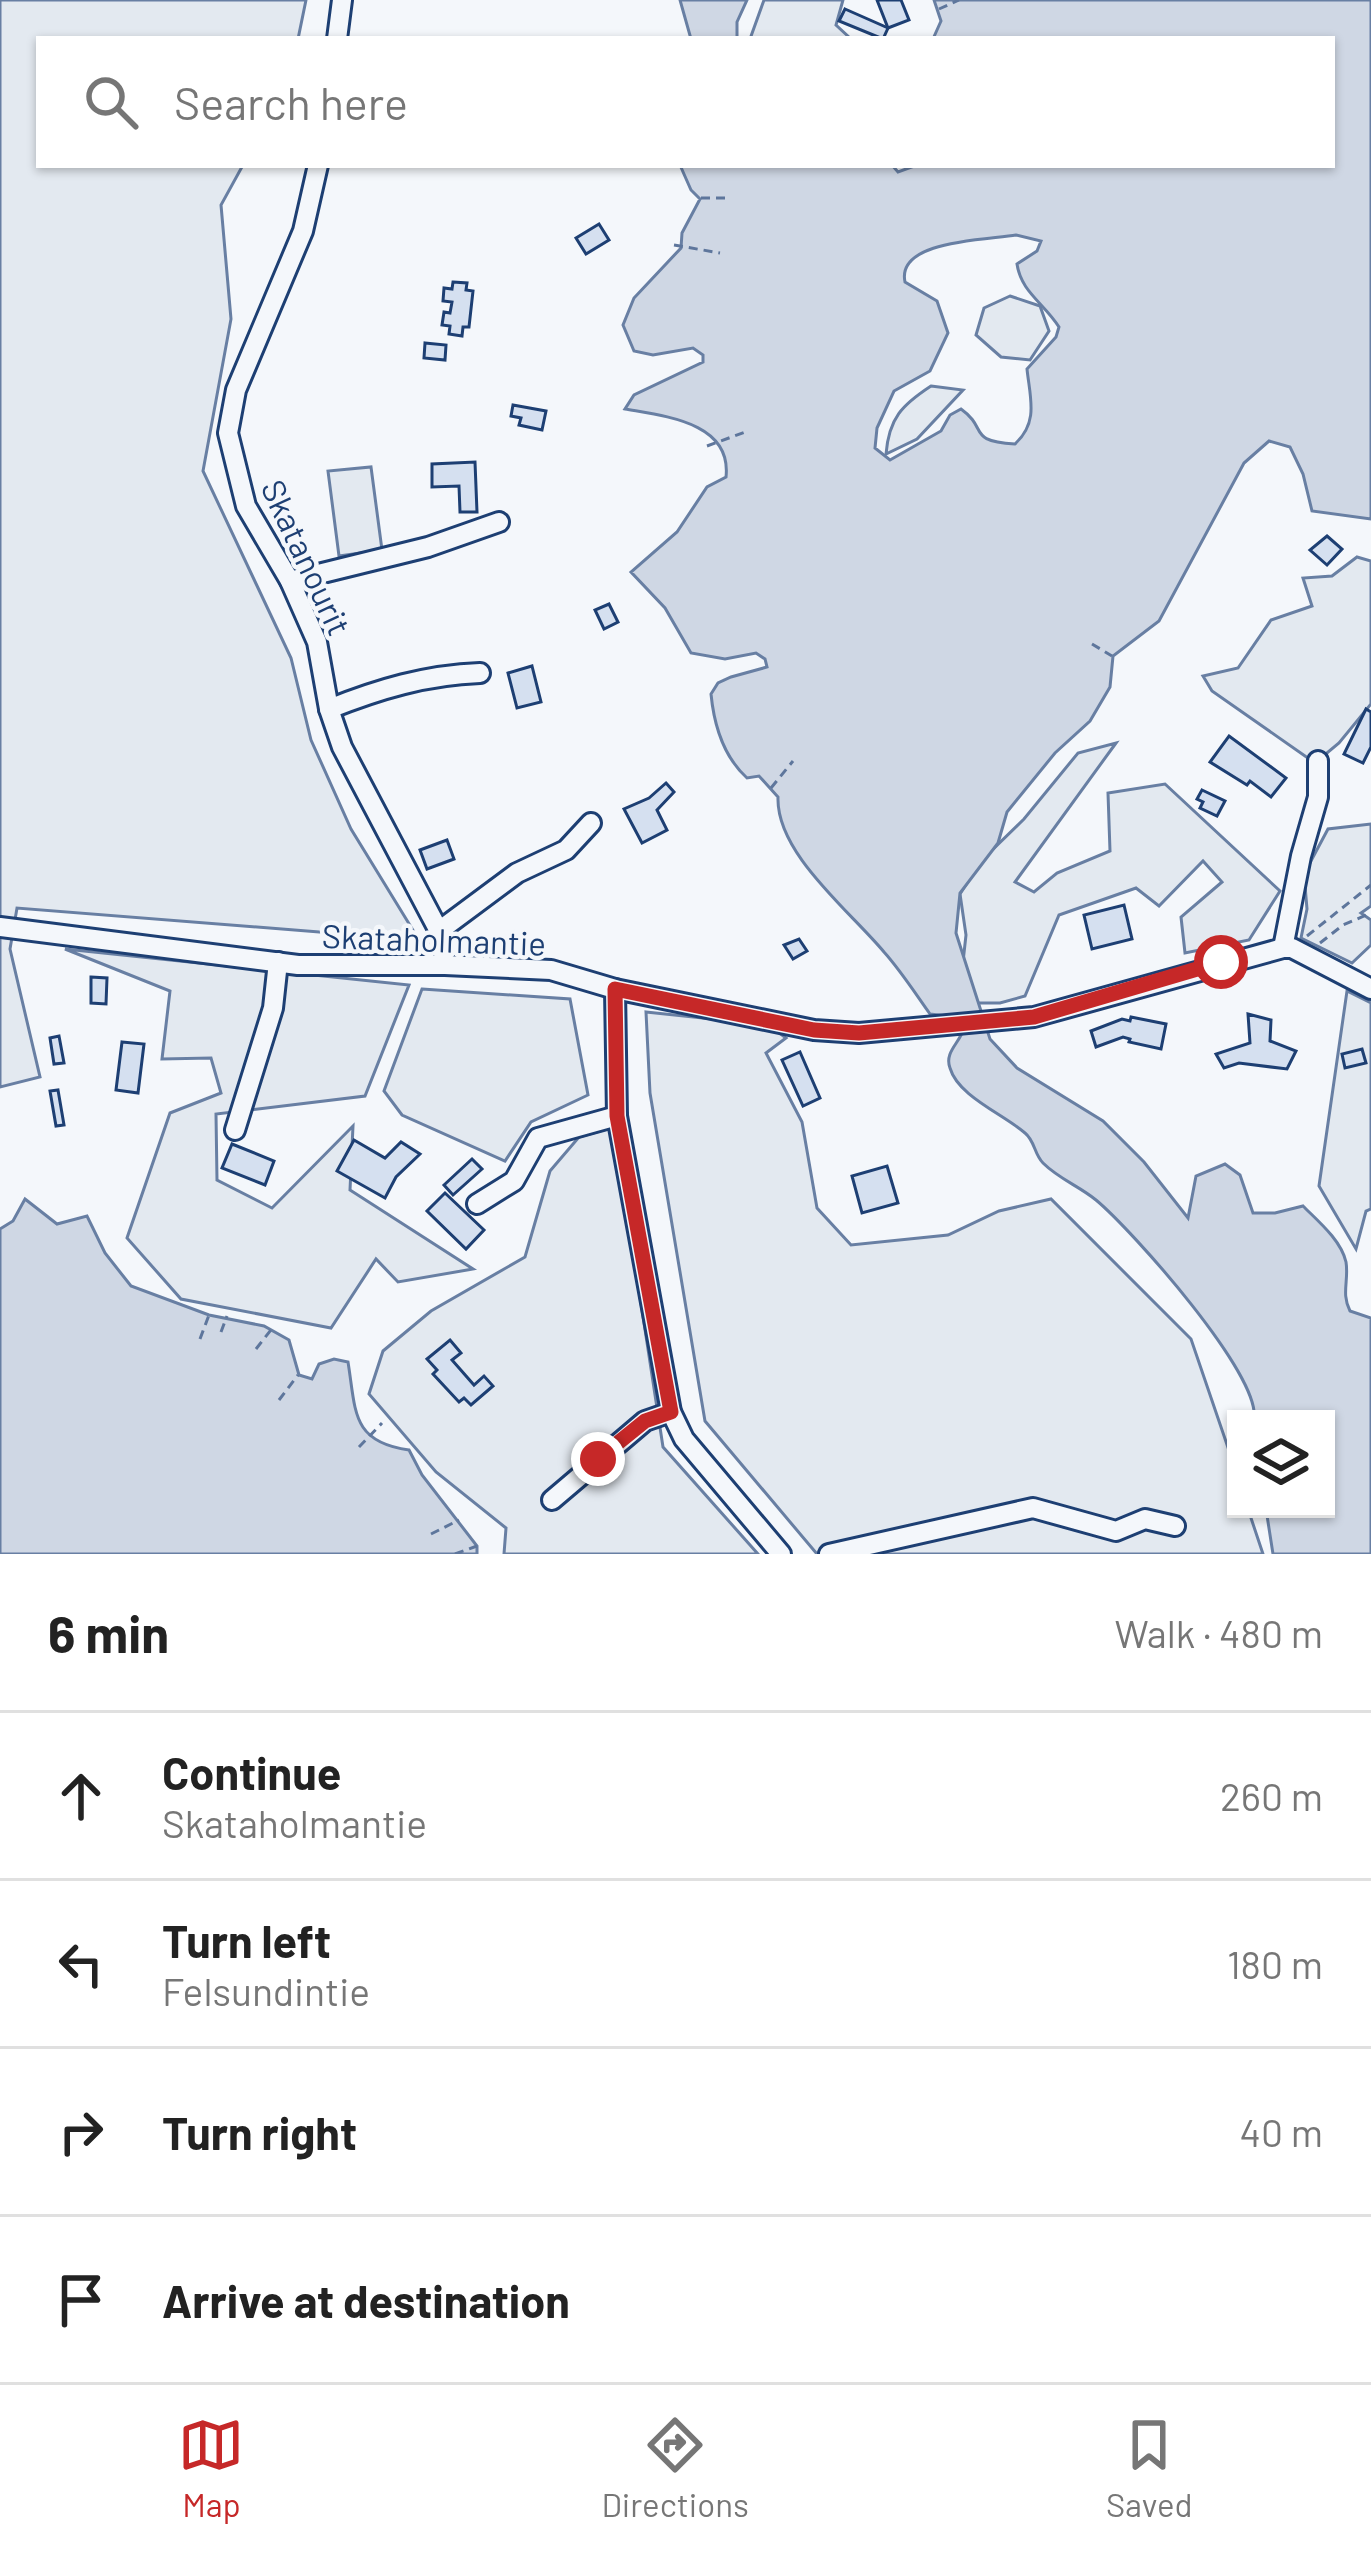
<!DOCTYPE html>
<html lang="en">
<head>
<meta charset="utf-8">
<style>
	:root { --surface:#fff; --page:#f6f6f6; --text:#222; --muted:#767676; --line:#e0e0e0; --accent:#c62828 }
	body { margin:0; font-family:Barlow,sans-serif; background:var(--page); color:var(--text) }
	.controls { position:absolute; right:36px; bottom:36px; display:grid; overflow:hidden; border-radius:0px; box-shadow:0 3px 9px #0004 }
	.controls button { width:108px; height:108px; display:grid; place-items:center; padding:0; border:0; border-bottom:3px solid var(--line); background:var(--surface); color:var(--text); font:60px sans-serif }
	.stop { position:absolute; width:36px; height:36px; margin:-27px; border:9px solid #c62828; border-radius:50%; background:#fff }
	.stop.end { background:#c62828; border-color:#fff; box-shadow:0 3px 12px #0008 }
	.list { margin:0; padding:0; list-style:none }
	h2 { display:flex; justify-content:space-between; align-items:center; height:156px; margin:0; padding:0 48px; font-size:51px }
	h2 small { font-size:39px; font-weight:400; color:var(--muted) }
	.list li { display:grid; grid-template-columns:78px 1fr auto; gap:36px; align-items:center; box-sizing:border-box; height:168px; padding:0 48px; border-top:3px solid var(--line) }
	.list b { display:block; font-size:45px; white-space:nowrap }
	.list p { margin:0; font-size:39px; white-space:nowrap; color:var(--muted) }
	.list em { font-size:39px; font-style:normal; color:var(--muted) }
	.icon { flex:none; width:66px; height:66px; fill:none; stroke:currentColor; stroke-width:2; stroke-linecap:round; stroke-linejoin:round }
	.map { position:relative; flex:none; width:1371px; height:1554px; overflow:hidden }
	.search { position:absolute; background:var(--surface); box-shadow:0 3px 9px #0004; left:36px; right:36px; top:36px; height:132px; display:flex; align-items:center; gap:30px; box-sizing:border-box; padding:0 42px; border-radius:0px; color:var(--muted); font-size:45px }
	.sheet { height:828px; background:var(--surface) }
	nav { display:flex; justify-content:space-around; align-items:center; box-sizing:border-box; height:168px; border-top:3px solid var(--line); background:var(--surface); font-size:33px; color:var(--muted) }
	nav a { display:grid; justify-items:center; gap:6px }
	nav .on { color:var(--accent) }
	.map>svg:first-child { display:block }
</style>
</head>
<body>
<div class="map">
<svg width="1371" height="1554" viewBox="0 0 1371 1554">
	<rect width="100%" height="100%" fill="#f4f7fb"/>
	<g fill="#e3e9f0" stroke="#687fa3" stroke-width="3">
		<path d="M0,0h306l-8,39h-259v126h204l-22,40 10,114 -28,152 88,187 20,82 40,89 68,111 -402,-32 -7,41 30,128 -40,10z"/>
		<path d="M764,0h79l-7,25 15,14h-101z"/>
		<path d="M1010,296l30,10 9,25 -19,29 -29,-3 -25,-22 8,-27z"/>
		<path d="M931,386l32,4 -46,49 -31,15c3,-36 16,-49 45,-68z"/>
		<path d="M371,467l11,83 -43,6 -11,-85z"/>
		<path d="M1357,557l14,4v143l-32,39 -24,20 -103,-72 -9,-15 35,-8 33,-48 41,-14 -9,-28 29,-2z"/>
		<path d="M1116,743l-101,139 19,10 23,-19 53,-22 -2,-58 57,-9 115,107 -31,49 -64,13 -4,-36 41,-35 -19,-21 -44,45 -23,-18 -77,27 -34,81 -25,7h-23l-14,-41 3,-27 -6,-41 22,-34 42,-41 54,-66z"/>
		<path d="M1371,824v82l-10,7 10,7v25l-19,18 -51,-25 6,-29 -3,-35 24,-45z"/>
		<path d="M65,949l344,36 -44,111 -149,18 1,66 55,28 81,-82 -3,64 123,79 -75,13 -22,-23 -45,69 -150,-29 -54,-61 43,-125 51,-20 -10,-35 -49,1 8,-68z"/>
		<path d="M422,989l148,10 18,96 -57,27 -26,39 -103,-46 -18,-24z"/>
		<path d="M1347,991l24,12v206l-5,2 -10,38 -37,-63z"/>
		<path d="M646,1012l123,13 17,13 -20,15 36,69 15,86 34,37 97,-10 51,-24 52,-12 140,140 45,132v38h12l15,45h-446l-112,-133 -55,-328z"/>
		<path d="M614,1127l49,320 95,107h-254l2,-26 -70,-56 -67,-78 14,-43 48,-40 94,-54 25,-86 29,-34z"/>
	</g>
	<g fill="#cfd7e4" stroke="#687fa3" stroke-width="3" fill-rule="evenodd">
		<path d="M680,0h67l-10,22v17h-46z"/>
		<path d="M934,0h437v519l-59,-8 -9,-37 -13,-27 -21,-6 -25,22 -85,158 -46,35 -3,31 -20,34 -35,32 -48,59 -9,31 -38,50 -4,40 34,106 27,29 86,53 41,41 44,56 8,-42 29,-12 15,11 13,38h22l28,-7c15,15 38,34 43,56 3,18 -5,32 4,49l21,7v236h-98l-7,-45h60v-90h-72c7,-44 -121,-188 -158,-219 -17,-14 -37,-21 -53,-37 -9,-9 -8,-22 -18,-30 -22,-19 -67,-37 -75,-65 -6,-16 10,-25 14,-40l-10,-11 -24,-3c-15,-21 -29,-43 -46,-62 -34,-41 -108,-99 -106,-155l-19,-21 -12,2c-23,-21 -33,-53 -36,-84l7,-11 13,-6 36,-10 -2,-8 -9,-6 -31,6 -34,-6 -26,-45 -34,-36 46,-40 30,-45 19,-10c6,-55 -62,-61 -101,-68l9,-14 69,-33v-7l-10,-7 -40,7 -19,-4 -11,-26 11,-27 47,-50 1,-15 18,-34 -9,-9 -11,-25h212l6,7 19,-7h415v-126h-399l8,-18zM1016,235l25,6 -4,10 -20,13c4,28 27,39 42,63l-3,10 -29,32c3,29 12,53 -12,75 -49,-3 -26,-15 -54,-35l-11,6 -9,16 -51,29 -15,-12 2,-20 17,-37 36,-20 18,-38 -11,-32 -32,-19c-9,-42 82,-42 111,-47z"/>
		<path d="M25,1199l32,25 30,-8 18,37 26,33 78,29 55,11 25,14 10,35 13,4 7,-15 15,-5 14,3c8,49 3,80 61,88l13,25 55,71v8h-477v-325l13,-8z"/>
	</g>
	<g fill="#d5e0f0" stroke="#1d3f73" stroke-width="3">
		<path d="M877,0h24l8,20 -21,8z"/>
		<path d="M845,9l43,19 -5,11 -44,-18z"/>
		<path d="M599,224l10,16 -23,14 -10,-16z"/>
		<path d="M453,282l14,1 -1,7 7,1 -4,36h-6l-1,9 -13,-2 1,-8 -8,-1 2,-13 6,1 2,-11 -9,-1 1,-13 8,1z"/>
		<path d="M425,343l21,2 -1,15 -21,-2z"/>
		<path d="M513,405l33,6 -4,19 -23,-5 2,-7 -10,-2z"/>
		<path d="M475,462l2,50h-17l-1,-26 -27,1v-23z"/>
		<path d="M1327,536l15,13 -15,16 -17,-15z"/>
		<path d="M609,604l9,18 -14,7 -9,-19z"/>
		<path d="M532,666l9,36 -24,6 -9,-35z"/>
		<path d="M1366,709l5,3v35l-8,16 -19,-9z"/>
		<path d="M1229,736l57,42 -15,19 -21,-16 -3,4 -37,-23z"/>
		<path d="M666,783l8,9 -17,18 10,20 -25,13 -18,-34 25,-11z"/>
		<path d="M1202,790l23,11 -8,15 -17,-8 3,-6 -6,-3z"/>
		<path d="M447,840l7,19 -27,10 -7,-19z"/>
		<path d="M1124,905l8,34 -40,10 -8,-34z"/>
		<path d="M799,939l8,12 -14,8 -9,-14z"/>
		<path d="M91,977l16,1 -1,26 -15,-1z"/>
		<path d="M1248,1014l23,6 -1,21 26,10 -9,18 -48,-6 -15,5 -8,-14 34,-11z"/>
		<path d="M1131,1017l35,7 -5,25 -32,-7 1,-3 -7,-2 -27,10 -5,-16 31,-12 8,2z"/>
		<path d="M59,1036l5,27 -10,1 -4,-26z"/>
		<path d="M122,1042l22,2 -6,49 -22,-3z"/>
		<path d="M1362,1049l4,14 -21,5 -3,-14z"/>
		<path d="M800,1052l20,46 -17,8 -21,-46z"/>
		<path d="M58,1090l6,35 -8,1 -6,-35z"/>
		<path d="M354,1140l31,18 16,-16 19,12 -24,23 -11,21 -48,-27z"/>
		<path d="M232,1144l42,17 -9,24 -43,-17z"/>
		<path d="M472,1159l10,10 -29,26 -9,-10z"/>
		<path d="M887,1166l11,37 -36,10 -10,-37z"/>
		<path d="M445,1193l39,37 -18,19 -39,-38z"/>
		<path d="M450,1340l11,13 -9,7 22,25 10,-9 9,10 -22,19 -7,-7 -5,4 -26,-28 4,-4 -10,-11z"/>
	</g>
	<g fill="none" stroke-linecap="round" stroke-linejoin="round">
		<defs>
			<g id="minor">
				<path d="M337,39l5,-39"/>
				<path d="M318,165l-15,66 -67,159 -8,43 18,73 44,75 27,61 12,67 13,38 97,184 6,34"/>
				<path d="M290,581l138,-34 71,-25"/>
				<path d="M329,709c50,-20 97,-34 151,-36"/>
				<path d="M0,927l298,38h147l106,5 64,19 199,41 45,3 175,-16 249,-69h9l79,41"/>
				<path d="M439,931l78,-58 49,-23 25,-27"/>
				<path d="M1283,948l18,-92 17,-59v-36"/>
				<path d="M615,989l2,127 54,296 13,27 97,115"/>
				<path d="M235,1130l38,-122 5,-46"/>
				<path d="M477,1204l37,-23 24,-43 79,-22"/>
				<path d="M552,1500l93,-79 26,-9"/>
				<path d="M829,1554l204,-46 83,23 29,-12 30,7"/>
			</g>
		</defs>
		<use href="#minor" stroke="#1d3f73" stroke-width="24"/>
		<g stroke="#5e769c" stroke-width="3" stroke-dasharray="9 6" stroke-linecap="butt">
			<path d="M939,9l20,-9"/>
			<path d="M701,198h26"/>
			<path d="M674,245l46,8"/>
			<path d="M707,446l41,-15"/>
			<path d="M1092,644l20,12"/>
			<path d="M771,788l22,-27"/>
			<path d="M1307,936l64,-51"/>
			<path d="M1320,943l23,-18 28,-12"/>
			<path d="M221,1332l6,-16"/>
			<path d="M200,1339l9,-24"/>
			<path d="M256,1349l18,-23"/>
			<path d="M279,1400l19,-25"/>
			<path d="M359,1447l23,-24"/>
			<path d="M431,1534l28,-14"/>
			<path d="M455,1554l22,-8"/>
		</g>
		<use href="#minor" stroke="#f4f7fb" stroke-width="18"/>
	</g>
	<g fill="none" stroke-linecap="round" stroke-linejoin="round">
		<path stroke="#c62828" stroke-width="15" d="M598,1459l47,-38 26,-9 -54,-296 -2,-127 199,41 45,3 175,-16 187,-55"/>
	</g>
	<g text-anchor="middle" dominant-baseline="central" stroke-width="9" stroke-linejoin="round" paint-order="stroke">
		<g font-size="33" fill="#1d3f73" stroke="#f4f7fb">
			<text transform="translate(307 557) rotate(65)">Skatanourit</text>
			<text transform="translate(434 939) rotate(2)">Skataholmantie</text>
		</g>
	</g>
</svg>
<div class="controls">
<button><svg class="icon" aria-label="layers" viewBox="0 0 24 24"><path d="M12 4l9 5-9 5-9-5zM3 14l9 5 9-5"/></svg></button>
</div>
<div class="stop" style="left:1221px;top:962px"></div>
<div class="stop end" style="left:598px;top:1459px"></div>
<div class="search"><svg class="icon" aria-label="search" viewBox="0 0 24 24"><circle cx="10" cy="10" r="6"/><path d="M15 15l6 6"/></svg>Search here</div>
</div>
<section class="sheet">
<h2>6 min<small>Walk · 480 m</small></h2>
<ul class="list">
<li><svg class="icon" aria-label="ahead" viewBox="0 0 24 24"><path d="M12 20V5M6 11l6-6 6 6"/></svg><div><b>Continue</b><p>Skataholmantie</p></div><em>260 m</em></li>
<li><svg class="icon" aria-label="left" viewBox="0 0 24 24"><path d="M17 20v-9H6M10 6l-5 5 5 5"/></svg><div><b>Turn left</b><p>Felsundintie</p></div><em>180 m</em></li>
<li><svg class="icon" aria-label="right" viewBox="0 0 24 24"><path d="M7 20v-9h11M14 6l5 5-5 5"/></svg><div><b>Turn right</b></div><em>40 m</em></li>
<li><svg class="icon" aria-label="arrive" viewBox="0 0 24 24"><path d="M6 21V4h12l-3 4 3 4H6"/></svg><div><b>Arrive at destination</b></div></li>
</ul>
</section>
<nav>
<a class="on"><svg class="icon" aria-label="map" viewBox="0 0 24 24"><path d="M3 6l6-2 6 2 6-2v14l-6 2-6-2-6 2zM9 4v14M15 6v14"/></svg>Map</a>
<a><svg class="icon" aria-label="directions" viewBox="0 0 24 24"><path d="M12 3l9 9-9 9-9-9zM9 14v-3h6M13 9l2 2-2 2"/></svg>Directions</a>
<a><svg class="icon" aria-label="saved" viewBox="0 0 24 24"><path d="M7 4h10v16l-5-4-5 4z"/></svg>Saved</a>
</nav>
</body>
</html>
